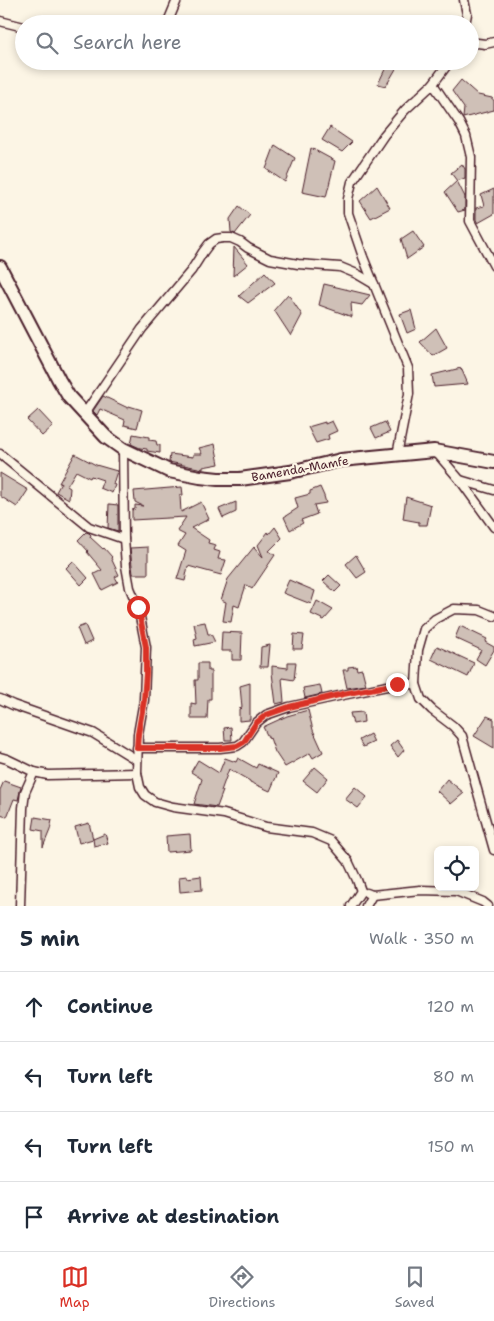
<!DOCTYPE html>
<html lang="en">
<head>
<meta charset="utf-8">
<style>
	:root { --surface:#fff; --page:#f6f6f7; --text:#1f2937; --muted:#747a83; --line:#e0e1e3; --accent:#d93025 }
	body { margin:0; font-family:"Shantell Sans",sans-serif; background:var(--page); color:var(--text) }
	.controls { position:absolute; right:15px; bottom:15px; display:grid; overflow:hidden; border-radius:8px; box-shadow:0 2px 8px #0003 }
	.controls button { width:45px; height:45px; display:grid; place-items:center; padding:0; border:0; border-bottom:1px solid var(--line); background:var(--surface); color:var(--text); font:25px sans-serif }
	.stop { position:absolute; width:15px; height:15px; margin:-11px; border:4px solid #d93025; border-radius:50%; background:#fff }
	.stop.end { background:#d93025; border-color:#fff; box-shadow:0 1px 5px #0008 }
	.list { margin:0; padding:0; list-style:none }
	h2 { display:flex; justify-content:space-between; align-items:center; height:65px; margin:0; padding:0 20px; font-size:21px }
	h2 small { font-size:16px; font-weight:400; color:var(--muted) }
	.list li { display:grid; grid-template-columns:32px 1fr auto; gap:15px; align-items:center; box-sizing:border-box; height:70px; padding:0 20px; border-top:1px solid var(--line) }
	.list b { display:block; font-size:19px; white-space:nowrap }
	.list em { font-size:16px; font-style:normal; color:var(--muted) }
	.icon { flex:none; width:28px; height:28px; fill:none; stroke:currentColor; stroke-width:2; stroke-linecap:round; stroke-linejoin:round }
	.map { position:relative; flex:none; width:494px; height:906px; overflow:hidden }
	.search { position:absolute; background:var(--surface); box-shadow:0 2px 8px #0003; left:15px; right:15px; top:15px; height:55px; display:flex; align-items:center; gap:12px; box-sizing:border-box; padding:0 18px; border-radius:28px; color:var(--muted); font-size:19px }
	.sheet { height:345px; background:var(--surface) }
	nav { display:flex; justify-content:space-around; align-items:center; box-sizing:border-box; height:70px; border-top:1px solid var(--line); background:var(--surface); font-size:14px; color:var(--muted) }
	nav a { display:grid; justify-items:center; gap:2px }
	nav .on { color:var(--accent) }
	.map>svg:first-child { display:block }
</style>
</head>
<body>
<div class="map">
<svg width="494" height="906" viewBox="0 0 494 906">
	<rect width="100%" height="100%" fill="#fcf5e5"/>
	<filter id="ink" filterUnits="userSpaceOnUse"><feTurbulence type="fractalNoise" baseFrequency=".02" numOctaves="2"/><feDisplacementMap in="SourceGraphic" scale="10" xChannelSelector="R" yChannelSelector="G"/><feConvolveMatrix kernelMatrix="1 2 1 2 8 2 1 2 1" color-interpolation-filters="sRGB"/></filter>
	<g filter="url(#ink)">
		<g fill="#cfc0b7" stroke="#4a1f2b">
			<path d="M388,63l9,4 -11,19 -8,-2z"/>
			<path d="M461,80l17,15 14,3 2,3v9l-31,8 1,-10 -12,-17z"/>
			<path d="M330,127l22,15 -10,10 -20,-12z"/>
			<path d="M275,145l20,13 -10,24 -19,-13z"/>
			<path d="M311,148l24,13 -9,36 -24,-5z"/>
			<path d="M462,164l3,5v9l-8,3 -6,-8z"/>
			<path d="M457,181l8,16v13l-7,2 -13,-20z"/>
			<path d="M377,186l13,22 -19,10 -11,-17z"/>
			<path d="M494,189v25l-16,9 -2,-3v-12l8,-2 -3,-11z"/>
			<path d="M239,206l11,9 -15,19 -4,-2 -1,-13z"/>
			<path d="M413,231l11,16 -17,12 -6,-20z"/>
			<path d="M234,247l14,17 -15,12z"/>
			<path d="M265,272l10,11 -27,20 -9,-7z"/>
			<path d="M324,284l46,11 -8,10 -11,-2 1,14 -33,-12z"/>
			<path d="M288,294l14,21 -11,21 -17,-26z"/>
			<path d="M411,310l5,19 -9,4 -7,-19z"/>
			<path d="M436,328l11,20 -14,8 -13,-14z"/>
			<path d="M461,368l7,16 -34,3 -2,-12z"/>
			<path d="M103,396l25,12 1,-2 13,4 -5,18 -13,-3 1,-5 -25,-11 -3,6 -4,-4z"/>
			<path d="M38,410l15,16 -11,10 -15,-16z"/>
			<path d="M332,421l5,10 -9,4 1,4 -13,4 -8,-16 17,-5v2z"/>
			<path d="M385,422l5,10 -14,6 -5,-10z"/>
			<path d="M133,434l16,3v3l7,1 1,4h3v8l-13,-2v-2l-7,-1 -9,-4z"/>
			<path d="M215,444l4,20 -16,3v2l-34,-7 1,-8 23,3v-3h9l-3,-6z"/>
			<path d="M75,454l21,11 21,6 -4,13 2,1 -3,8 -12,-5 3,-8 -12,-4 -1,2 -14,-7 -9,15 3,2 -1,11 -13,-7 5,-9h-2z"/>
			<path d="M0,473l28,17 -11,17 -17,-11z"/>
			<path d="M182,487l1,8h-3l1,17 20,-10 8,17 -18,9 18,12 -1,3 8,2 -2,5 6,2 -2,7 8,1 -5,15 -33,-9 -3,15 -8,-2 9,-28 -8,-5 7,-11 -8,-4 9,-14 -54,3v-10l3,-1v-4l8,1 -8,-4 -1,-11z"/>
			<path d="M320,487l4,9 2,7 -12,2 3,9 -16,6 2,3 -13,7 -6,-13 14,-9 -3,-10 15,-4v-3z"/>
			<path d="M406,497l25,8 -4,20h-8v-3l-16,-3z"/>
			<path d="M236,502v10l-13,6 -4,-9z"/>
			<path d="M109,504l9,1v26l-10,-3z"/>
			<path d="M275,527l7,11 -13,13 6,4 -23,34 -6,-4 -7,22 -5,-2 -3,17 -8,-1 3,-19 -5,-2 7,-21 26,-32 9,10 -5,-12 10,-13 1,2z"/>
			<path d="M86,532l3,1 2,2 -1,2 13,12 1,-1 8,9 -1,1 8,17 -4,2 3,5 -16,8 -8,-16 8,-4 -15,-18 1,-1 -10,-11z"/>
			<path d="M148,547v27h-15l-3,-26z"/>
			<path d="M356,555l10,17 -9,6 -11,-14z"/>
			<path d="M73,561l15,17 -7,7 -15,-17z"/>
			<path d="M329,575l12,11 -6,6 -12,-11z"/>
			<path d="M289,580l26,11 -4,13 -28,-11z"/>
			<path d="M317,601l16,9 -9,10 -13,-6z"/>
			<path d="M205,622l3,12h3l4,8 -20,4 -1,-7 3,-1 -3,-14z"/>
			<path d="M85,625l7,16 -8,4 -7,-17z"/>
			<path d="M460,626l27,13 -2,3 9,5v3l-9,15 -9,-6 5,-9 -26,-12z"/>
			<path d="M222,632l20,1 -1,27h-9v-9h-11z"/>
			<path d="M294,634l10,1 -2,14h-9z"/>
			<path d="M270,645l-2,22h-8l1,-20z"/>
			<path d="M437,646l37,17 -6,14 -37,-18z"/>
			<path d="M288,662h8l-2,18 -12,-2 2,24 -8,2 -4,-31v-7l16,2z"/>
			<path d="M198,663h10v8h3v28h-3l-1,20h-16v-16l5,1 -1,-24h3z"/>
			<path d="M356,666l1,4 5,-1 4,16 -19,3 -4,-18h5v-3z"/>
			<path d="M250,683v37l-11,1v-12l3,-1 -2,-22z"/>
			<path d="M320,685l2,9 -17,4 -2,-10z"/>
			<path d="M308,710l5,20 10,22 -10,6 -3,-5 -25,14 -10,-15 -5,-14 -1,1 -6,-12 24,-11z"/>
			<path d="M363,712l1,10 -11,2 -3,-11z"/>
			<path d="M487,716l7,3v29l-20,-12z"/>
			<path d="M231,727l1,13h-7l-1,-12z"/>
			<path d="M370,734l4,8 -11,5 -4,-7z"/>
			<path d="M397,740l7,10 -6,7 -8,-11z"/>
			<path d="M225,758l11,4 2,-4 18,10 2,-4 20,9 -8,18 -20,-9v-1l-21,-12 -8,22h2l-6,16 -23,-3 8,-25 -11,-7 7,-12 21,13z"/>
			<path d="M315,767l13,11 -11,14 -14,-11z"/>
			<path d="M447,779l17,14 -13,11 -14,-13z"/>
			<path d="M4,781l17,6 -3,13 -4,-1 -7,18 -7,-2v-25z"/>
			<path d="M355,787l12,10 -9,11 -13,-9z"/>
			<path d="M35,817l17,3 -2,10 -7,17v-16l-10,-2z"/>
			<path d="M89,823l4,16 -14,4 -4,-16z"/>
			<path d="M105,834l3,9 -14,3 -1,-7z"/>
			<path d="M190,834l1,16 -24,2 -1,-16z"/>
			<path d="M187,876v2l14,-2 1,14 -22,2 -1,-15z"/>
		</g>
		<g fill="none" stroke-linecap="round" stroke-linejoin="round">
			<defs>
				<g id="minor">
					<path d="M464,0l3,14 -2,10"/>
					<path d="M0,21l24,6"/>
					<path d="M167,24l10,-24"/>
					<path d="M470,42l15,2 9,-2"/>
					<path d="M134,61h8"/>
					<path d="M433,84l26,38 7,14 5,21 -1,64 24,45"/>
					<path d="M85,413l57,-84 49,-58 12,-19 6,-8 7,-5 7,-1h8l9,4 8,6 22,11 28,5 42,3 17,7 17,10"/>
					<path d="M123,449l1,90 2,27 4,22 8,19 8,40 -2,53 -6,34 -1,39 3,14 5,8 10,7 18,5 51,7 42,13 46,6 19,8 17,20 9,19 4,11"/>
					<path d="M436,452l24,28 34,47"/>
					<path d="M0,454l89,73 35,12"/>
					<path d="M397,455l12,-61 -1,-26 -45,-111 -15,-44v-14l4,-17 32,-47 21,-25 28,-26 17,-23"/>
					<path d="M460,480l34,10"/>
					<path d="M494,616l-15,-6 -25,-1 -19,10 -11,10 -6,21 -2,34 5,15 11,11 21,16 9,10 32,114"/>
					<path d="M0,699l13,6 80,28 44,27"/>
					<path d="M137,748h83l17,-2 6,-4 13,-19 10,-8 23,-8 54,-12 54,-11h19"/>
					<path d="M0,757l7,2 27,13 14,3 89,-2"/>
					<path d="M372,895l48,-5 36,1 27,11 5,4"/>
					<path d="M20,906l3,-98 2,-16 9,-20"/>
					<path d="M351,906l10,-15"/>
					<path d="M366,906l6,-11 -5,-2"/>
				</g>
				<path id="trunk" d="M0,267l59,113 10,17 37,40 17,12 46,22 31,6 18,2h22l50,-7 51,-12 93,-9 60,11"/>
			</defs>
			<use href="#minor" stroke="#4a1f2b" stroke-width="11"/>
			<use href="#trunk" stroke="#4a1f2b" stroke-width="16"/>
			<use href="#minor" stroke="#fcf5e5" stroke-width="8"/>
			<use href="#trunk" stroke="#fcf5e5" stroke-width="12"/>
		</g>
	</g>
	<g fill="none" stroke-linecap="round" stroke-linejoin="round" filter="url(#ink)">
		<path stroke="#d93025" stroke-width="6" d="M138,607l8,40v26l-2,27 -6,34 -1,14h83l17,-2 7,-4 12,-19 10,-8 23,-8 54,-13 54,-10"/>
	</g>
	<g text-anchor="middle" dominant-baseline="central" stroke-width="4.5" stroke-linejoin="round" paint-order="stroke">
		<g font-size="12" fill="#4a1f2b" stroke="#fcf5e5">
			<text transform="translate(300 469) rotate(-10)">Bamenda-Mamfe</text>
		</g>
	</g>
</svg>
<div class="controls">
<button><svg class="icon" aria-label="locate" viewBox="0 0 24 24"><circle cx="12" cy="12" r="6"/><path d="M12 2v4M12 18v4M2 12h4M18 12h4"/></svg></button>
</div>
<div class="stop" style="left:138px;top:607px"></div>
<div class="stop end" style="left:397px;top:684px"></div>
<div class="search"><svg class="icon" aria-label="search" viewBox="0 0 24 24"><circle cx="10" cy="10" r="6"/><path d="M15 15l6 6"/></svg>Search here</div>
</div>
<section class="sheet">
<h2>5 min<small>Walk · 350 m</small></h2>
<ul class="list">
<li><svg class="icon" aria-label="ahead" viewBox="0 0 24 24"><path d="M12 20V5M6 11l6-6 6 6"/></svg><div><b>Continue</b></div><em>120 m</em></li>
<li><svg class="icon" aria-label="left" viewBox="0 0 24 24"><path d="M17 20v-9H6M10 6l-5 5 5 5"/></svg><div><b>Turn left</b></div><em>80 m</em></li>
<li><svg class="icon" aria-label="left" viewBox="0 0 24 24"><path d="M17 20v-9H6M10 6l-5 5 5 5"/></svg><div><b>Turn left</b></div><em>150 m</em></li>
<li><svg class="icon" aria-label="arrive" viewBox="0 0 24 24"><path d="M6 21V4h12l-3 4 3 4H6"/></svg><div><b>Arrive at destination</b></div></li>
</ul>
</section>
<nav>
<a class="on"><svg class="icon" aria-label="map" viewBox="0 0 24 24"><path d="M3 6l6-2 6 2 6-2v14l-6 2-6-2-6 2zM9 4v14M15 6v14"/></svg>Map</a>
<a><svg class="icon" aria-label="directions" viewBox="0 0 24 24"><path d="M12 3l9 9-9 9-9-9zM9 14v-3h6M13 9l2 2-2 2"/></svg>Directions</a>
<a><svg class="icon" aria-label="saved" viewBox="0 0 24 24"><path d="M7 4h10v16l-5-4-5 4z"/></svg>Saved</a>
</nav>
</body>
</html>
